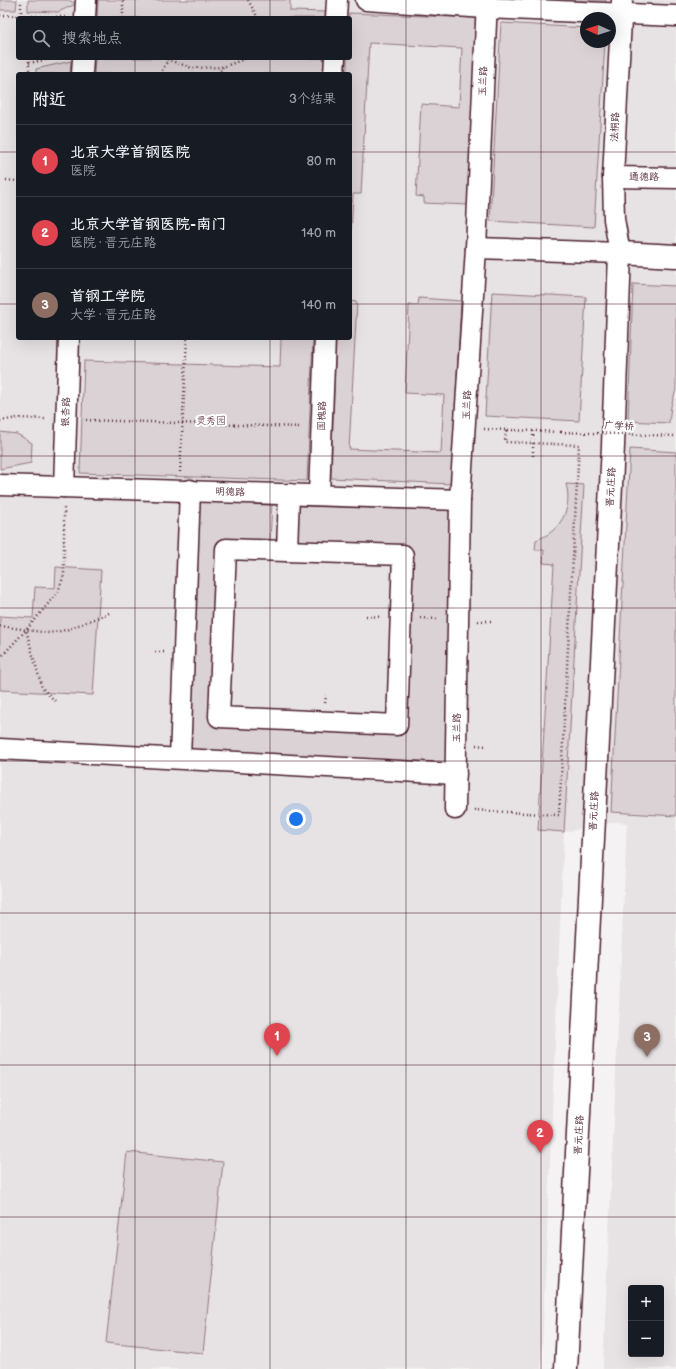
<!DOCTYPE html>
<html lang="zh">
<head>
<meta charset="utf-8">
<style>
	:root { --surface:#171b24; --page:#242831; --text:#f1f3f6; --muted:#9ea1a6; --line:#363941; --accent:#b45309 }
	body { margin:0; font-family:"Balsamiq Sans","LXGW WenKai TC",sans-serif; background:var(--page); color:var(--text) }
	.controls { position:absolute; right:12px; bottom:12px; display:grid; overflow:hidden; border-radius:4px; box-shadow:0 4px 16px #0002 }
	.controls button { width:36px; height:36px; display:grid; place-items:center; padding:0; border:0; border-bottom:1px solid var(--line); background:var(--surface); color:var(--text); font:20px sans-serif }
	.compass { position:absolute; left:580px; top:12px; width:36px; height:36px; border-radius:50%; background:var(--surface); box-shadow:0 4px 16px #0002; rotate:273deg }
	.you { position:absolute; left:296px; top:819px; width:14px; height:14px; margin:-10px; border:3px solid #fff; border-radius:50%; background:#1a73e8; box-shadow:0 0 0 6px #1a73e833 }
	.badge { display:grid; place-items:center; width:26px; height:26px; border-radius:50%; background:var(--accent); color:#fff; font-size:13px; font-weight:700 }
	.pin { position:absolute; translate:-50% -33px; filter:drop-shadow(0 1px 2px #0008) }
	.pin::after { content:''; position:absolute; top:21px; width:14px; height:12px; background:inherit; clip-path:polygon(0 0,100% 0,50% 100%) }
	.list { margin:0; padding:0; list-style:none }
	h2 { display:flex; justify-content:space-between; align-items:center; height:52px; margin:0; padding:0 16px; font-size:17px }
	h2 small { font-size:13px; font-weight:400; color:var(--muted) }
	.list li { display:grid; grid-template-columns:26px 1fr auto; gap:12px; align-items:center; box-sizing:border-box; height:72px; padding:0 16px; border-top:1px solid var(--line) }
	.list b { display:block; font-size:15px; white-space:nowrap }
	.list p { margin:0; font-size:13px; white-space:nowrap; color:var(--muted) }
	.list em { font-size:13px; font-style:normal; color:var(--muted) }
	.icon { flex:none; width:22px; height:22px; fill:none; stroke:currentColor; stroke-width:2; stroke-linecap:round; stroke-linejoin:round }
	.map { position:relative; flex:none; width:676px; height:1369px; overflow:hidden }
	.search { position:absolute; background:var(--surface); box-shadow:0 4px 16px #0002; left:16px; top:16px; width:336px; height:44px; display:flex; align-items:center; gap:10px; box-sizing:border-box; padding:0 14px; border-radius:4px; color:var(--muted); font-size:15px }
	.panel { position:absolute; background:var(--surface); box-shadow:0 4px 16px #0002; left:16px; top:72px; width:336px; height:268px; border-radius:4px }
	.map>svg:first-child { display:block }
</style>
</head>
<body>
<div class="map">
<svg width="676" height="1369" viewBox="0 0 676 1369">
	<rect width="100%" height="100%" fill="#f4f2f2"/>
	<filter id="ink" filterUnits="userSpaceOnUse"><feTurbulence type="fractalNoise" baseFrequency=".025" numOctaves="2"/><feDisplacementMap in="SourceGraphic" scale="8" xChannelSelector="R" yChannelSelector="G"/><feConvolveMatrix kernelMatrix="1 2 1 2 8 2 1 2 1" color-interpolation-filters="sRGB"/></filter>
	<g filter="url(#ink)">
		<path fill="#e7e2e3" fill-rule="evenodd" d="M0,0h676v1369h-73l24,-546 -11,-1 -52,10 -23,537h-541zM18,18h332v40h-332zM586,18h24v24h-24zM18,74h332v264h-332zM631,1288h30v66h-30z"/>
		<g fill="#dbd2d5" stroke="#927880">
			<path d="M0,0h17l-1,10h-16z"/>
			<path d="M28,0h41l7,4 -18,8 -30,-1z"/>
			<path d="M98,0h192v11l36,1v6h-229z"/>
			<path d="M534,0h72v3z"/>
			<path d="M349,13l128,5 -9,187 -44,-2v-6l-8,-1 5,-92 38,3 3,-59 -93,-5 -8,151h-8l-3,61v-181h-3v-16h3z"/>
			<path d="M501,23l85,5v14h19l-11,185 -104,-6z"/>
			<path d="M95,58h229v16h-230z"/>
			<path d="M71,61l-1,13h-34v-5z"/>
			<path d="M633,284l43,2v104l-5,16 -2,17 -41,-2z"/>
			<path d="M492,292l94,5 -7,124 -94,-5z"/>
			<path d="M419,298l42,3 -10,183 -120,-6 5,-140h14v-37l7,1 -8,147 92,4 3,-58 -39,-2 4,-88h9z"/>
			<path d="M281,338h32l-6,143 -227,-8 4,-112 196,6z"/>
			<path d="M0,432l17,2 15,9 -1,20 -31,6z"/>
			<path d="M630,449l46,3v364l-65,-4z"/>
			<path d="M566,484l18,1 -20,347 -26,-2 16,-266 -11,-1 1,-13h-9l1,-10c24,-8 37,-31 30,-56z"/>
			<path d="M198,498l74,3 -2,41 -51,-1 -6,183 193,9 4,-184 -114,-6 2,-41 156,4 -4,262 -264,-15z"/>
			<path d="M56,567l45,3 -8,125 -93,-5v-74l33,2 2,-31 20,1z"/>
			<path d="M127,1152l96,10 -20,191 -97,-10z"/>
		</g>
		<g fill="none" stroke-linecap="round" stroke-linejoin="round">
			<defs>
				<g id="minor">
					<path d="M366,0l120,8 190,8"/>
					<path d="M85,18l1,-18"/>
					<path d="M336,18l1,-18"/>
					<path d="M82,74l1,-16"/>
					<path d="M334,74l1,-16"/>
					<path d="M613,177l63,1"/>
					<path d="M476,248l144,5 -6,-34 -1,-42 9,-177"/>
					<path d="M0,485l460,15"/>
					<path d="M64,487l5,-149"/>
					<path d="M319,495l6,-157"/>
					<path d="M226,549l177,6 -6,170 -178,-8z"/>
					<path d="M287,551l2,-57"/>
					<path d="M0,749l456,25"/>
					<path d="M180,758l10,-268"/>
					<path d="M455,809l5,-309 16,-252 11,-248"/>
				</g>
				<path id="tertiary" d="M566,1369l47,-923 7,-193 56,3"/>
			</defs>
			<use href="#minor" stroke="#4a1f2b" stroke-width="23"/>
			<use href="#tertiary" stroke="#4a1f2b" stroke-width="25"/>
			<g stroke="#4a1f2b" stroke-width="2.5" stroke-dasharray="1 3" stroke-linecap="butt">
				<path d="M248,0l10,18"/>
				<path d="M0,15l65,2"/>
				<path d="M21,16v-16"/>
				<path d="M123,18v-18"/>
				<path d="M163,58l29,10 31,-1 24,-9"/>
				<path d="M29,63l26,-5"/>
				<path d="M29,74v-16"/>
				<path d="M160,74l8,-14"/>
				<path d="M218,74l5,-7"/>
				<path d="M6,180l12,1"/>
				<path d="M86,420l215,7"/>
				<path d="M0,421l17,-3 30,1"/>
				<path d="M484,429l77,3"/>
				<path d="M533,456v-25"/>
				<path d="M180,472l7,-134"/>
				<path d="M366,616l15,1"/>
				<path d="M420,618l19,1"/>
				<path d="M478,621h14"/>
				<path d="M0,626l49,7 17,-3 43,-17"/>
				<path d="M155,652h9"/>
				<path d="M0,658l26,-28"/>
				<path d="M55,701l-13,-13 -16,-58 32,-38 6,-17v-68"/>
				<path d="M325,703l1,-8"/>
				<path d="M476,745l10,1"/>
				<path d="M474,810l85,5 20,-370 -74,-3 1,-12"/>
			</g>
			<use href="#minor" stroke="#fff" stroke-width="20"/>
			<use href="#tertiary" stroke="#fff" stroke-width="22"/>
			<path stroke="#4a1f2b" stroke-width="2.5" stroke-dasharray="1 3" stroke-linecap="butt" d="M561,432l115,4"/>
		</g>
	</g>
	<path fill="none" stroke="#4a1f2b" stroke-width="1" stroke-opacity="0.55" d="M135,0v18M270,0v18M406,0v1369M541,0v1369M135,58v16M270,58v16M0,152h18M350,152h326M0,304h18M350,304h326M135,338v1031M270,338v1031M0,456h676M0,608h676M0,761h676M0,913h676M0,1065h676M0,1217h676"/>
	<g text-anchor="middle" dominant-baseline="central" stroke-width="4" stroke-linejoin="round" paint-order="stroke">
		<g font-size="10" fill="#4a1f2b" stroke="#fff">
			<text transform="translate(483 81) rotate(-87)">玉兰路</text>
			<text transform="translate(615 127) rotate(-87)">法桐路</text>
			<text transform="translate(644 177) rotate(1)">通德路</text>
			<text transform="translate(467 405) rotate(-87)">玉兰路</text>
			<text transform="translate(66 412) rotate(-88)">银杏路</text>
			<text transform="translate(322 416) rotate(-88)">国槐路</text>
			<text transform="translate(619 426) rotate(2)">广学桥</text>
			<text transform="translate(611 487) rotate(-87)">晋元庄路</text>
			<text transform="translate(230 492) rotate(2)">明德路</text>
			<text transform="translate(457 728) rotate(-89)">玉兰路</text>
			<text transform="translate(594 811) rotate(-87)">晋元庄路</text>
			<text transform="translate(579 1135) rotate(-87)">晋元庄路</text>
		</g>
		<g font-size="10" fill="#6e4c56" stroke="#fff">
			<text x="211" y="421">灵秀园</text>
		</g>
	</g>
</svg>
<div class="controls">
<button>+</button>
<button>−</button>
</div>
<svg class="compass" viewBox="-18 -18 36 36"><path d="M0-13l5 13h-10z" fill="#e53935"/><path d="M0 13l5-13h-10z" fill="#9ea1a6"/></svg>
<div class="you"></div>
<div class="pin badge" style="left:277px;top:1056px;background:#e0444e">1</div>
<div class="pin badge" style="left:540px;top:1153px;background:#e0444e">2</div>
<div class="pin badge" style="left:647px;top:1057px;background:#8d6e63">3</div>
<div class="search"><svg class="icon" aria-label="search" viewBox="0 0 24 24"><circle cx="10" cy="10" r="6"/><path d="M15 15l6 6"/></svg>搜索地点</div>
<section class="panel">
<h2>附近<small>3个结果</small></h2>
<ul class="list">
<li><span class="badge" style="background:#e0444e">1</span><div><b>北京大学首钢医院</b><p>医院</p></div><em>80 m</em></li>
<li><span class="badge" style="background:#e0444e">2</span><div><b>北京大学首钢医院-南门</b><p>医院 · 晋元庄路</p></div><em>140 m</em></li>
<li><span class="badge" style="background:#8d6e63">3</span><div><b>首钢工学院</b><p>大学 · 晋元庄路</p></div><em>140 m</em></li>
</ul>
</section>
</div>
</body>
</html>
